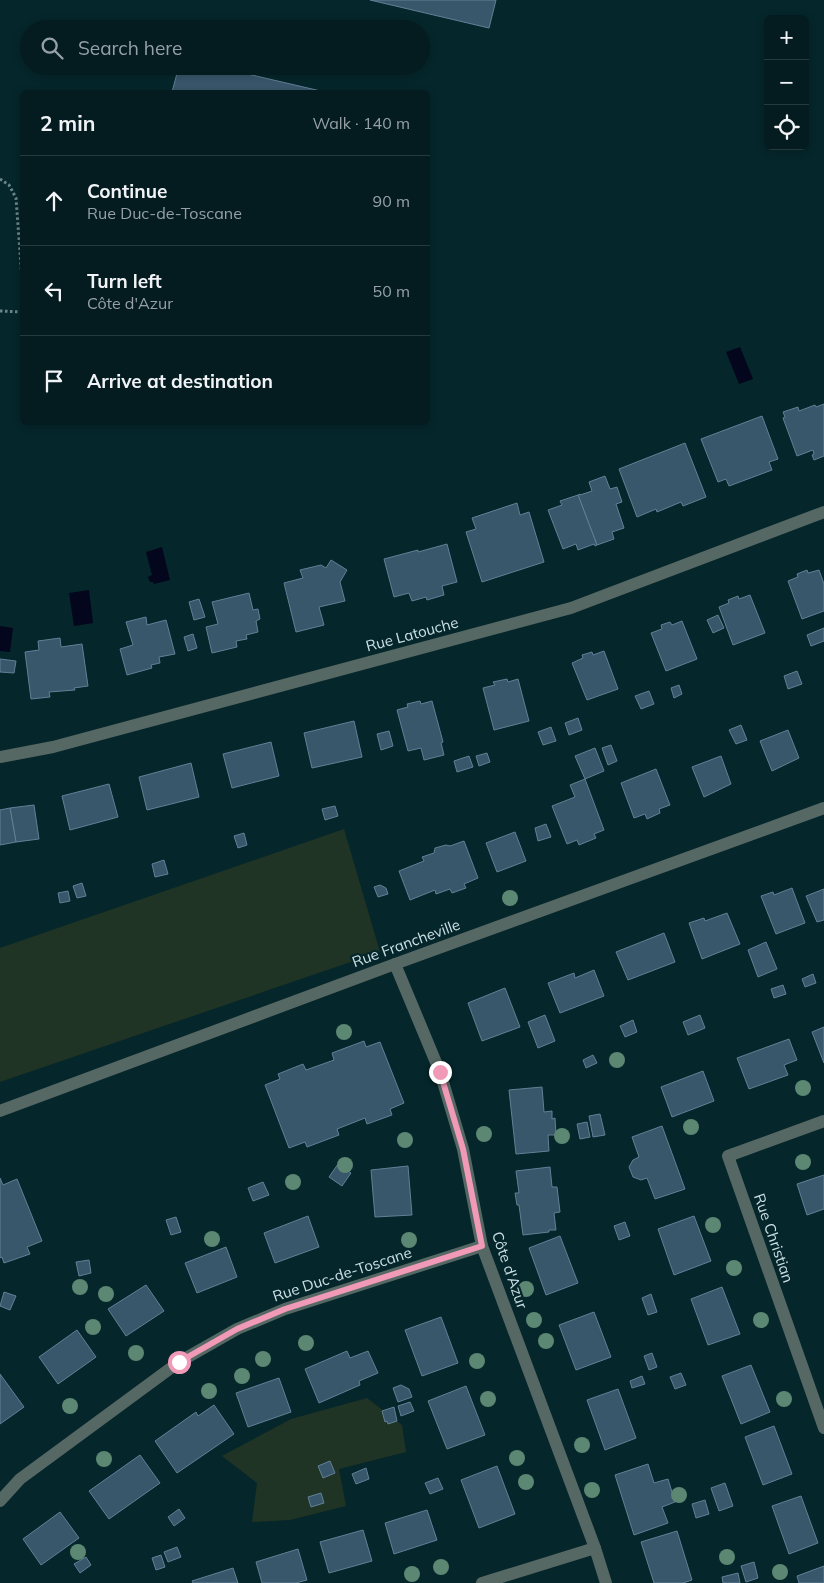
<!DOCTYPE html>
<html lang="en">
<head>
<meta charset="utf-8">
<style>
	:root { --surface:#041c20; --page:#0d2529; --text:#f1f3f6; --muted:#97a1a5; --line:#253a3e }
	body { margin:0; font-family:Mulish,sans-serif; background:var(--page); color:var(--text) }
	.controls { position:absolute; right:15px; top:15px; display:grid; overflow:hidden; border-radius:8px; box-shadow:0 2px 8px #0003 }
	.controls button { width:45px; height:45px; display:grid; place-items:center; padding:0; border:0; border-bottom:1px solid var(--line); background:var(--surface); color:var(--text); font:25px sans-serif }
	.stop { position:absolute; width:15px; height:15px; margin:-11px; border:4px solid #f09ab7; border-radius:50%; background:#fff }
	.stop.end { background:#f09ab7; border-color:#fff; box-shadow:0 1px 5px #0008 }
	.list { margin:0; padding:0; list-style:none }
	h2 { display:flex; justify-content:space-between; align-items:center; height:65px; margin:0; padding:0 20px; font-size:21px }
	h2 small { font-size:16px; font-weight:400; color:var(--muted) }
	.list li { display:grid; grid-template-columns:32px 1fr auto; gap:15px; align-items:center; box-sizing:border-box; height:90px; padding:0 20px; border-top:1px solid var(--line) }
	.list b { display:block; font-size:19px; white-space:nowrap }
	.list p { margin:0; font-size:16px; white-space:nowrap; color:var(--muted) }
	.list em { font-size:16px; font-style:normal; color:var(--muted) }
	.icon { flex:none; width:28px; height:28px; fill:none; stroke:currentColor; stroke-width:2; stroke-linecap:round; stroke-linejoin:round }
	.map { position:relative; flex:none; width:824px; height:1583px; overflow:hidden }
	.search { position:absolute; background:var(--surface); box-shadow:0 2px 8px #0003; left:20px; top:20px; width:410px; height:55px; display:flex; align-items:center; gap:12px; box-sizing:border-box; padding:0 18px; border-radius:28px; color:var(--muted); font-size:19px }
	.panel { position:absolute; background:var(--surface); box-shadow:0 2px 8px #0003; left:20px; top:90px; width:410px; height:335px; border-radius:8px }
	.map>svg:first-child { display:block }
</style>
</head>
<body>
<div class="map">
<svg width="824" height="1583" viewBox="0 0 824 1583">
	<rect width="100%" height="100%" fill="#05262b"/>
	<g fill="#1f3424">
		<path d="M344,829l36,123 -380,130v-134z"/>
		<path d="M367,1398l35,27 4,27 -67,17 7,37 -56,14 -38,2 5,-39 -35,-27 69,-37z"/>
	</g>
	<g fill="#03061c">
		<path d="M740,347l13,32 -14,5 -13,-32z"/>
		<path d="M162,547l8,33 -16,4 -1,-2h-3l-2,-5 4,-2 -6,-23z"/>
		<path d="M89,590l4,33 -19,3 -5,-33z"/>
		<path d="M0,626l13,2 -3,24 -10,-1z"/>
	</g>
	<g fill="#39576b" stroke="#628096">
		<path d="M370,0h126l-7,28z"/>
		<path d="M179,66h34l112,26h-153z"/>
		<path d="M824,404v52l-10,4 -2,-5 2,-1 -1,-4 -16,6 -14,-38 2,-1 -2,-5 15,-5 1,4 16,-6 1,2z"/>
		<path d="M762,416l16,43 -9,3 3,8 -43,16 -3,-7 -8,3 -17,-43z"/>
		<path d="M685,443l21,54 -23,9 -2,-4 -24,10 -1,-3 -19,8 -18,-48z"/>
		<path d="M605,476l5,13 7,-2 5,15 -6,2 8,24 -12,4 2,7 -17,6 -19,-50 2,-1v1l12,-4 -3,-9z"/>
		<path d="M578,495l19,50 -2,1 -1,-2 -16,6 -2,-6 -13,5 -15,-39 14,-5 -2,-4z"/>
		<path d="M517,503l3,12 9,-3 15,50 -62,20 -16,-50 10,-3 -4,-11z"/>
		<path d="M447,544l10,38 -15,4 2,9 -17,5 -1,-3 -14,4 -3,-8 -15,4 -10,-38 34,-9v2z"/>
		<path d="M331,560l16,10 -7,12 5,19 -26,6 5,18 -28,7 -12,-49 19,-5 -3,-8 21,-5 5,3z"/>
		<path d="M807,570l1,3 11,-3 5,14v27l-22,8 -14,-38 10,-4 -1,-3z"/>
		<path d="M249,593l4,17 5,-1 2,10 -4,2 2,11 -12,3 1,4 -11,2 1,6 -25,6 -6,-26 12,-3 -6,-22z"/>
		<path d="M750,595l15,38 -32,12 -14,-38 10,-4 -1,-3 10,-4 1,3z"/>
		<path d="M199,599l6,18 -11,3 -5,-18z"/>
		<path d="M718,615l6,13 -11,5 -6,-13z"/>
		<path d="M146,617l1,8 19,-5 9,34 -16,3 1,6 -9,2 1,3 -25,7 -7,-26 13,-4 -7,-23z"/>
		<path d="M682,621l15,38 -31,12 -15,-38 11,-4 -1,-4 9,-3 2,3z"/>
		<path d="M824,628v13l-13,5 -4,-11z"/>
		<path d="M193,634l4,14 -9,3 -4,-14z"/>
		<path d="M60,638l1,9 21,-3 6,42 -14,2 1,2 -26,2 1,5 -19,2 -6,-47 14,-2 -1,-9z"/>
		<path d="M604,651l14,38 -31,11 -15,-37 11,-5 -1,-3 10,-3 1,3z"/>
		<path d="M0,659l16,2 -2,12 -14,-1z"/>
		<path d="M797,671l5,13 -14,5 -4,-13z"/>
		<path d="M507,679l1,3 10,-3 11,42 -35,9 -11,-42 12,-3 -2,-3z"/>
		<path d="M679,685l3,9 -8,4 -3,-10z"/>
		<path d="M649,691l5,13 -13,5 -6,-13z"/>
		<path d="M420,701l1,3 11,-3 11,41 -2,1 3,12 -20,5 -3,-12 -13,3 -11,-41 11,-3 -1,-3z"/>
		<path d="M578,718l4,12 -13,5 -4,-12z"/>
		<path d="M354,721l8,36 -50,11 -8,-35z"/>
		<path d="M741,725l6,15 -11,4 -7,-14z"/>
		<path d="M551,727l5,14 -13,4 -5,-13z"/>
		<path d="M788,730l11,28 -27,13 -12,-30z"/>
		<path d="M389,731l4,15 -12,4 -4,-16z"/>
		<path d="M271,742l8,34 -47,12 -9,-34z"/>
		<path d="M611,745l6,16 -9,4 -6,-17z"/>
		<path d="M595,748l9,23 -19,8 -10,-23z"/>
		<path d="M487,753l3,9 -11,4 -3,-10z"/>
		<path d="M469,756l4,11 -16,5 -3,-11z"/>
		<path d="M721,756l10,28 -27,13 -12,-30z"/>
		<path d="M191,763l8,34 -52,13 -8,-33z"/>
		<path d="M656,769l14,36 -11,4 1,4 -13,6 -2,-5 -11,4 -13,-35z"/>
		<path d="M585,779l19,51 -10,4 2,4 -17,7 -2,-5 -10,4 -15,-38 23,-9 -5,-12z"/>
		<path d="M109,784l9,33 -48,13 -8,-34z"/>
		<path d="M34,805l5,34 -23,3 -6,-34z"/>
		<path d="M335,806l3,10 -13,4 -3,-11z"/>
		<path d="M10,808l6,34 -16,3v-35z"/>
		<path d="M546,824l5,13 -13,4 -3,-13z"/>
		<path d="M515,832l11,29 -29,11 -11,-29z"/>
		<path d="M244,833l3,12 -9,3 -4,-12z"/>
		<path d="M464,841l14,37 -14,6 2,4 -14,5 -2,-4 -14,5 -1,-4 -25,10 -11,-29 25,-10 -2,-4 12,-4 1,-5 11,-3 4,1z"/>
		<path d="M164,860l4,14 -13,3 -3,-13z"/>
		<path d="M82,883l4,13 -9,2 -4,-12z"/>
		<path d="M380,885l6,3 2,6 -10,3 -4,-10z"/>
		<path d="M792,888l13,35 -29,11 -15,-38 12,-4 1,3z"/>
		<path d="M824,889v31l-7,2 -11,-26z"/>
		<path d="M68,891l2,10 -10,2 -2,-10z"/>
		<path d="M727,913l13,31 -38,15 -13,-36 15,-5 1,3z"/>
		<path d="M664,933l11,29 -47,18 -12,-28z"/>
		<path d="M766,942l11,27 -19,8 -10,-27z"/>
		<path d="M594,970l10,26 -44,17 -12,-30 26,-10 1,5z"/>
		<path d="M813,974l3,9 -11,4 -3,-8z"/>
		<path d="M783,985l3,9 -12,4 -3,-9z"/>
		<path d="M505,988l15,39 -38,14 -14,-38z"/>
		<path d="M545,1015l10,26 -17,7 -10,-26z"/>
		<path d="M700,1015l5,13 -17,7 -5,-13z"/>
		<path d="M633,1020l4,12 -12,5 -5,-11z"/>
		<path d="M824,1027v36l-12,-31z"/>
		<path d="M789,1039l8,21 -13,5 4,10 -39,14 -12,-31z"/>
		<path d="M364,1041l2,6 14,-5 24,61 -14,6 2,6 -25,9 -2,-6 -28,11 2,6 -32,12 -2,-5 -16,6 -24,-63 15,-6 -2,-5 25,-10 3,6 28,-10 -2,-7z"/>
		<path d="M593,1055l4,8 -11,5 -3,-8z"/>
		<path d="M703,1071l11,30 -42,16 -11,-30z"/>
		<path d="M542,1087l2,25 8,-1v8l3,-1 1,17h-8l1,16 -33,3 -7,-64z"/>
		<path d="M600,1114l5,21 -12,2 -4,-21z"/>
		<path d="M587,1122l3,15 -10,2 -3,-15z"/>
		<path d="M662,1126l23,63 -30,10 -8,-21 -6,2 -8,-3 -4,-10 4,-7 6,-3 -7,-20z"/>
		<path d="M338,1164l13,9 -9,13 -13,-9z"/>
		<path d="M408,1166l4,49 -37,2 -4,-47z"/>
		<path d="M550,1167l2,20h5l3,25 -6,1 2,17h-7v2l-26,3 -4,-30h-2l-2,-12h4l-3,-22z"/>
		<path d="M824,1175v34l-17,6 -10,-31z"/>
		<path d="M0,1178l3,7 14,-6 25,62 -15,6 3,7 -26,9 -2,-6 -2,1z"/>
		<path d="M263,1182l6,13 -16,6 -5,-13z"/>
		<path d="M308,1216l11,31 -44,16 -11,-30z"/>
		<path d="M694,1216l17,45 -37,14 -16,-46z"/>
		<path d="M176,1217l5,15 -10,3 -5,-15z"/>
		<path d="M625,1222l5,14 -11,4 -5,-14z"/>
		<path d="M560,1236l18,47 -32,12 -17,-47z"/>
		<path d="M226,1247l11,30 -40,16 -12,-30z"/>
		<path d="M89,1260l2,13 -12,3 -3,-14z"/>
		<path d="M146,1285l18,26 -38,25 -18,-27z"/>
		<path d="M722,1287l18,47 -32,11 -17,-46z"/>
		<path d="M4,1292l12,4 -6,14 -10,-4z"/>
		<path d="M651,1294l6,18 -9,3 -6,-17z"/>
		<path d="M594,1312l17,45 -35,13 -17,-45z"/>
		<path d="M441,1317l17,46 -36,13 -17,-46z"/>
		<path d="M77,1330l19,27 -38,27 -19,-27z"/>
		<path d="M347,1351l3,7 18,-7 10,22 -19,8 1,4 -41,18 -14,-34z"/>
		<path d="M652,1353l5,14 -8,3 -5,-14z"/>
		<path d="M751,1365l19,47 -29,12 -19,-48z"/>
		<path d="M681,1373l5,12 -11,4 -5,-12z"/>
		<path d="M0,1374l24,33 -24,17z"/>
		<path d="M642,1376l3,8 -13,4 -2,-7z"/>
		<path d="M279,1378l12,34 -43,15 -12,-34z"/>
		<path d="M401,1385l8,4 3,8 -14,5 -5,-14z"/>
		<path d="M466,1386l19,49 -38,14 -19,-48z"/>
		<path d="M618,1389l18,49 -31,12 -18,-50z"/>
		<path d="M410,1402l4,9 -13,5 -3,-10z"/>
		<path d="M214,1405l20,29 -57,39 -22,-32 41,-29 2,4z"/>
		<path d="M394,1407l3,14 -9,3 -1,-3 -2,1 -3,-11z"/>
		<path d="M774,1426l18,48 -29,11 -18,-48z"/>
		<path d="M140,1455l20,28 -51,36 -20,-28z"/>
		<path d="M330,1461l5,12 -12,5 -5,-12z"/>
		<path d="M648,1464l6,19 14,-4 7,23 -13,5 6,16 -34,12 -19,-60z"/>
		<path d="M497,1466l18,48 -36,14 -18,-48z"/>
		<path d="M366,1468l3,11 -13,5 -4,-10z"/>
		<path d="M438,1478l5,11 -13,5 -5,-11z"/>
		<path d="M725,1483l8,23 -14,5 -8,-23z"/>
		<path d="M321,1493l3,10 -13,4 -3,-10z"/>
		<path d="M801,1496l17,47 -29,11 -17,-48z"/>
		<path d="M705,1500l4,14 -13,4 -4,-14z"/>
		<path d="M179,1509l6,9 -11,8 -6,-9z"/>
		<path d="M427,1510l10,30 -43,14 -9,-31z"/>
		<path d="M60,1512l19,26 -38,27 -18,-26z"/>
		<path d="M363,1530l9,31 -43,12 -9,-31z"/>
		<path d="M677,1531l15,49 -9,3h-29l-13,-41z"/>
		<path d="M177,1547l4,10 -13,5 -4,-10z"/>
		<path d="M298,1549l9,31 -11,3h-34l-6,-21z"/>
		<path d="M161,1555l4,12 -9,3 -4,-12z"/>
		<path d="M86,1557l5,8 -11,8 -6,-9z"/>
		<path d="M754,1562l4,16 -12,4 -5,-16z"/>
		<path d="M824,1566v17h-25l-2,-7z"/>
		<path d="M233,1568l5,15h-45l-1,-2z"/>
		<path d="M738,1573l2,10h-17l-1,-6z"/>
	</g>
	<g fill="none" stroke-linecap="round" stroke-linejoin="round">
		<g stroke="#6b868b" stroke-width="3" stroke-dasharray="2.5 2.5" stroke-linecap="butt">
			<path d="M0,179l9,6 7,13 6,81"/>
			<path d="M0,311l22,1"/>
		</g>
		<g stroke="#566864" stroke-width="12">
			<path d="M0,757l53,-10 518,-139 253,-96"/>
			<path d="M395,964l45,108 23,77 19,97 113,302 11,35"/>
			<path d="M0,1111l395,-147 429,-156"/>
			<path d="M824,1121l-96,35 96,272"/>
			<path d="M0,1501l20,-22 159,-117 58,-33 48,-20 197,-63"/>
			<path d="M482,1583l113,-35"/>
		</g>
	</g>
	<g fill="#5c8773">
		<circle cx="510" cy="898" r="8"/>
		<circle cx="344" cy="1032" r="8"/>
		<circle cx="617" cy="1060" r="8"/>
		<circle cx="803" cy="1088" r="8"/>
		<circle cx="691" cy="1127" r="8"/>
		<circle cx="484" cy="1134" r="8"/>
		<circle cx="562" cy="1136" r="8"/>
		<circle cx="405" cy="1140" r="8"/>
		<circle cx="803" cy="1162" r="8"/>
		<circle cx="345" cy="1165" r="8"/>
		<circle cx="293" cy="1182" r="8"/>
		<circle cx="713" cy="1225" r="8"/>
		<circle cx="212" cy="1239" r="8"/>
		<circle cx="409" cy="1240" r="8"/>
		<circle cx="734" cy="1268" r="8"/>
		<circle cx="80" cy="1287" r="8"/>
		<circle cx="526" cy="1289" r="8"/>
		<circle cx="106" cy="1294" r="8"/>
		<circle cx="534" cy="1320" r="8"/>
		<circle cx="761" cy="1320" r="8"/>
		<circle cx="93" cy="1327" r="8"/>
		<circle cx="546" cy="1341" r="8"/>
		<circle cx="306" cy="1343" r="8"/>
		<circle cx="136" cy="1353" r="8"/>
		<circle cx="263" cy="1359" r="8"/>
		<circle cx="477" cy="1361" r="8"/>
		<circle cx="242" cy="1376" r="8"/>
		<circle cx="209" cy="1391" r="8"/>
		<circle cx="488" cy="1399" r="8"/>
		<circle cx="784" cy="1399" r="8"/>
		<circle cx="70" cy="1406" r="8"/>
		<circle cx="582" cy="1445" r="8"/>
		<circle cx="517" cy="1458" r="8"/>
		<circle cx="104" cy="1459" r="8"/>
		<circle cx="526" cy="1482" r="8"/>
		<circle cx="592" cy="1490" r="8"/>
		<circle cx="679" cy="1495" r="8"/>
		<circle cx="78" cy="1552" r="8"/>
		<circle cx="727" cy="1557" r="8"/>
		<circle cx="441" cy="1567" r="8"/>
		<circle cx="780" cy="1572" r="8"/>
		<circle cx="412" cy="1574" r="8"/>
	</g>
	<g fill="none" stroke-linecap="round" stroke-linejoin="round">
		<path stroke="#f09ab7" stroke-width="6" d="M179,1362l58,-33 48,-20 197,-63 -19,-97 -23,-77"/>
	</g>
	<g text-anchor="middle" dominant-baseline="central" stroke-width="4.5" stroke-linejoin="round" paint-order="stroke">
		<g font-size="15" fill="#cbe1e5" stroke="#05262b">
			<text transform="translate(412 634) rotate(-15)">Rue Latouche</text>
			<text transform="translate(406 943) rotate(-20)">Rue Francheville</text>
			<text transform="translate(774 1238) rotate(71)">Rue Christian</text>
			<text transform="translate(510 1270) rotate(71)">Côte d'Azur</text>
			<text transform="translate(342 1274) rotate(-18)">Rue Duc-de-Toscane</text>
		</g>
	</g>
</svg>
<div class="controls">
<button>+</button>
<button>−</button>
<button><svg class="icon" aria-label="locate" viewBox="0 0 24 24"><circle cx="12" cy="12" r="6"/><path d="M12 2v4M12 18v4M2 12h4M18 12h4"/></svg></button>
</div>
<div class="stop" style="left:179px;top:1362px"></div>
<div class="stop end" style="left:440px;top:1072px"></div>
<div class="search"><svg class="icon" aria-label="search" viewBox="0 0 24 24"><circle cx="10" cy="10" r="6"/><path d="M15 15l6 6"/></svg>Search here</div>
<section class="panel">
<h2>2 min<small>Walk · 140 m</small></h2>
<ul class="list">
<li><svg class="icon" aria-label="ahead" viewBox="0 0 24 24"><path d="M12 20V5M6 11l6-6 6 6"/></svg><div><b>Continue</b><p>Rue Duc-de-Toscane</p></div><em>90 m</em></li>
<li><svg class="icon" aria-label="left" viewBox="0 0 24 24"><path d="M17 20v-9H6M10 6l-5 5 5 5"/></svg><div><b>Turn left</b><p>Côte d'Azur</p></div><em>50 m</em></li>
<li><svg class="icon" aria-label="arrive" viewBox="0 0 24 24"><path d="M6 21V4h12l-3 4 3 4H6"/></svg><div><b>Arrive at destination</b></div></li>
</ul>
</section>
</div>
</body>
</html>
